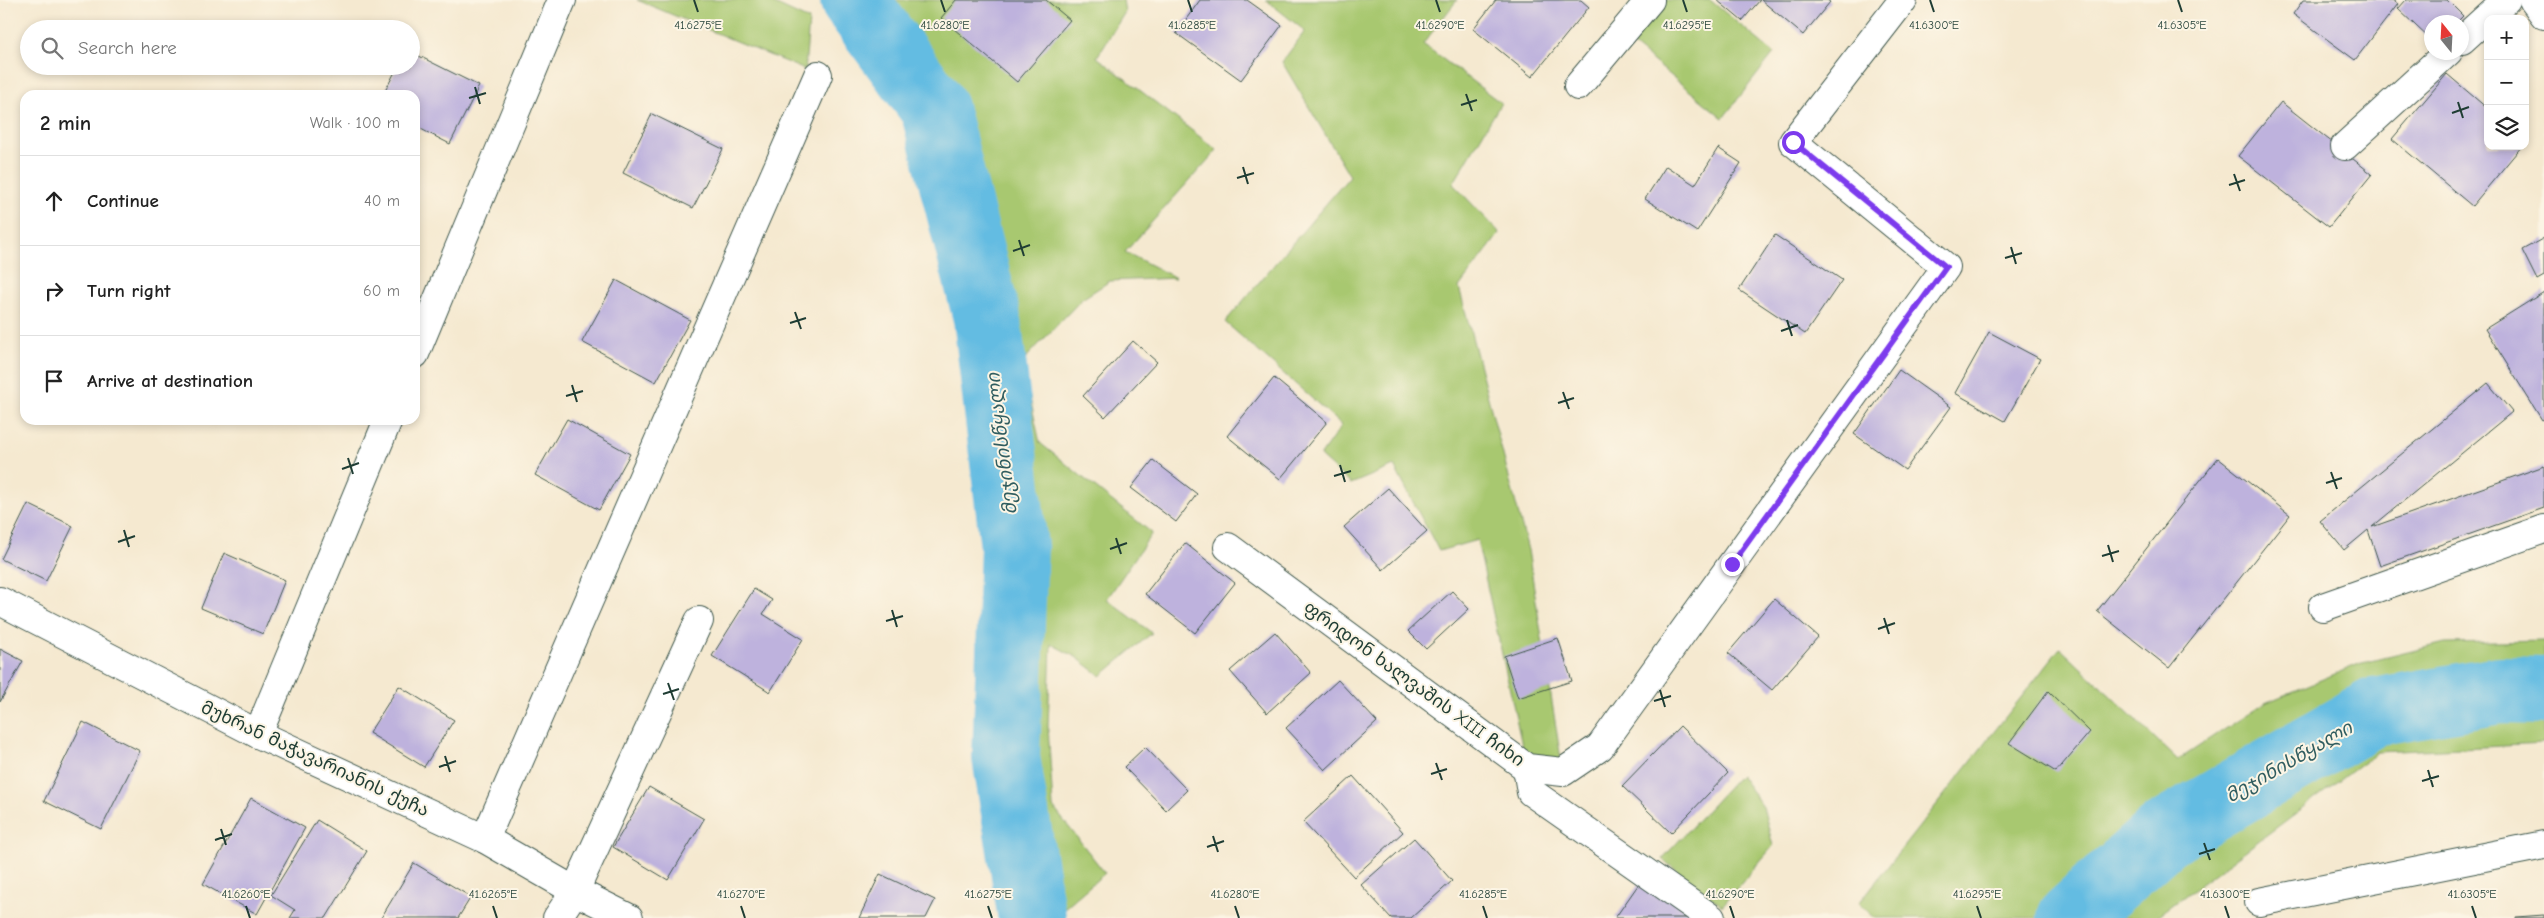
<!DOCTYPE html>
<html lang="en">
<head>
<meta charset="utf-8">
<style>
	:root { --surface:#fff; --page:#f6f6f6; --text:#222; --muted:#767676; --line:#e0e0e0 }
	body { margin:0; font-family:"Comic Neue","Noto Sans Georgian",sans-serif; background:var(--page); color:var(--text) }
	.controls { position:absolute; right:15px; top:15px; display:grid; overflow:hidden; border-radius:10px; box-shadow:0 2px 8px #0003 }
	.controls button { width:45px; height:45px; display:grid; place-items:center; padding:0; border:0; border-bottom:1px solid var(--line); background:var(--surface); color:var(--text); font:25px sans-serif }
	.compass { position:absolute; left:2424px; top:15px; width:45px; height:45px; border-radius:50%; background:var(--surface); box-shadow:0 2px 8px #0003; rotate:342deg }
	.stop { position:absolute; width:15px; height:15px; margin:-11px; border:4px solid #7c3aed; border-radius:50%; background:#fff }
	.stop.end { background:#7c3aed; border-color:#fff; box-shadow:0 1px 5px #0008 }
	.list { margin:0; padding:0; list-style:none }
	h2 { display:flex; justify-content:space-between; align-items:center; height:65px; margin:0; padding:0 20px; font-size:21px }
	h2 small { font-size:16px; font-weight:400; color:var(--muted) }
	.list li { display:grid; grid-template-columns:32px 1fr auto; gap:15px; align-items:center; box-sizing:border-box; height:90px; padding:0 20px; border-top:1px solid var(--line) }
	.list b { display:block; font-size:19px; white-space:nowrap }
	.list em { font-size:16px; font-style:normal; color:var(--muted) }
	.icon { flex:none; width:28px; height:28px; fill:none; stroke:currentColor; stroke-width:2; stroke-linecap:round; stroke-linejoin:round }
	.map { position:relative; flex:none; width:2544px; height:918px; overflow:hidden }
	.search { position:absolute; background:var(--surface); box-shadow:0 2px 8px #0003; left:20px; top:20px; width:400px; height:55px; display:flex; align-items:center; gap:12px; box-sizing:border-box; padding:0 18px; border-radius:28px; color:var(--muted); font-size:19px }
	.panel { position:absolute; background:var(--surface); box-shadow:0 2px 8px #0003; left:20px; top:90px; width:400px; height:335px; border-radius:15px }
	.map>svg:first-child { display:block }
</style>
</head>
<body>
<div class="map">
<svg width="2544" height="918" viewBox="0 0 2544 918">
	<rect width="100%" height="100%" fill="#fcf5e5"/>
	<filter id="ink" filterUnits="userSpaceOnUse"><feTurbulence type="fractalNoise" baseFrequency=".02" numOctaves="2"/><feDisplacementMap in="SourceGraphic" scale="10" xChannelSelector="R" yChannelSelector="G"/><feConvolveMatrix kernelMatrix="1 2 1 2 8 2 1 2 1" color-interpolation-filters="sRGB"/></filter>
	<filter id="wash" filterUnits="userSpaceOnUse"><feTurbulence type="fractalNoise" baseFrequency=".0096" numOctaves="4" result="noise"/><feDisplacementMap in="SourceGraphic" scale="20" xChannelSelector="R" yChannelSelector="G"/><feGaussianBlur stdDeviation="1.12" result="paint"/><feColorMatrix in="noise" values="0 0 0 0 0 0 0 0 0 0 0 0 0 0 0 0 0 1.4 0 .05"/><feComposite in="paint" operator="in"/></filter>
	<g filter="url(#wash)">
		<rect width="100%" height="100%" fill="#f5e9d0"/>
		<g fill="#a8c870" stroke="#648252">
			<path d="M637,0h129l43,20 -4,50z"/>
			<path d="M854,0h269l2,12 -28,45 120,93 -92,102 51,26 -66,3 -28,18 -60,63 18,81 112,90 -45,66 45,34 -51,43 -25,-19 -25,-13 -3,82 5,81 52,66 -42,36 1,9h-32l-26,-161 8,-210 -27,-229 -53,-210z"/>
			<path d="M1266,0h191l-34,44 78,59 -48,81 47,49 -41,54 69,263 35,222 -36,-4 -50,-228 -38,11 -45,-85 -43,18 -31,-28 22,-31 -117,-103 125,-146 -68,-114 23,-31z"/>
			<path d="M1650,0h60l64,53 -51,65 -102,-83z"/>
			<path d="M2544,641v103l-166,8 -223,166h-280l-16,-15 201,-255 118,112 87,-57 94,-39 86,-21z"/>
			<path d="M1740,775l23,32 10,39 -51,60 -60,-47z"/>
		</g>
		<g fill="none" stroke-linecap="round" stroke-linejoin="round">
			<g stroke="#64bce2" stroke-width="68">
				<path d="M854,0l80,108 53,210 27,229 -8,210 26,161"/>
				<path d="M2071,918l91,-82 212,-124 125,-22 45,1"/>
			</g>
		</g>
		<g id="blocks">
			<g fill="#beb2dd">
				<path d="M956,0h90l24,20 -53,62 -76,-64z"/>
				<path d="M1200,0h47l35,25 -41,55 -65,-47z"/>
				<path d="M1496,0h85l8,7 -57,70 -59,-48z"/>
				<path d="M1717,0h43l-18,21z"/>
				<path d="M1761,0h66l3,2 -27,33z"/>
				<path d="M2303,0h89l6,4 -43,56 -62,-46z"/>
				<path d="M2406,0h41l16,16 -6,6h-25v19l-34,-32z"/>
				<path d="M411,52l68,34 -29,58 -35,-18v-31h-32l15,-29h13z"/>
				<path d="M2447,74l41,35v37h34l-50,60 -80,-67z"/>
				<path d="M2281,102l91,72 -43,53 -91,-71z"/>
				<path d="M652,114l71,35 -30,59 -70,-35z"/>
				<path d="M1718,148l23,15 -44,69 -52,-33 21,-33 29,19z"/>
				<path d="M1775,235l67,45 -37,54 -66,-44z"/>
				<path d="M2544,238v38l-7,4 -15,-30z"/>
				<path d="M616,280l74,40 -34,62 -74,-40z"/>
				<path d="M2544,292v127l-2,1 -57,-91z"/>
				<path d="M1989,332l51,27 -35,62 -50,-28z"/>
				<path d="M1133,341l24,21 -52,55 -22,-21z"/>
				<path d="M1899,370l52,37 -46,63 -51,-36z"/>
				<path d="M1274,378l53,44 -47,57 -53,-43z"/>
				<path d="M2488,383l24,29 -140,115 172,-61v42l-164,58 -12,-36 -24,20 -24,-29z"/>
				<path d="M567,419l63,35 -31,56 -64,-35z"/>
				<path d="M2218,458l72,57 -121,153 -72,-57z"/>
				<path d="M1153,460l44,34 -21,28 -45,-34z"/>
				<path d="M1388,488l39,43 -44,39 -39,-43z"/>
				<path d="M28,504l45,22 -27,55 -45,-22z"/>
				<path d="M1185,543l50,40 -40,50 -50,-39z"/>
				<path d="M224,553l61,27 -22,54 -62,-26z"/>
				<path d="M754,589l18,11 -9,14 40,25 -33,53 -58,-36z"/>
				<path d="M1452,591l17,18 -43,40 -18,-18z"/>
				<path d="M1774,599l44,38 -46,53 -44,-37z"/>
				<path d="M1275,632l36,41 -44,40 -37,-42z"/>
				<path d="M1558,638l14,43 -54,17 -14,-42z"/>
				<path d="M0,649l23,12 -23,41z"/>
				<path d="M1338,680l39,42 -52,48 -39,-42z"/>
				<path d="M399,686l55,34 -30,47 -55,-34z"/>
				<path d="M2048,691l42,41 -34,40 -47,-29z"/>
				<path d="M83,722l57,29 -39,78 -57,-28z"/>
				<path d="M1680,726l48,47 -57,60 -49,-47z"/>
				<path d="M1145,747l42,43 -21,20 -42,-43z"/>
				<path d="M1353,776l50,56 -49,45 -51,-55z"/>
				<path d="M649,787l55,32 -36,61 -55,-33z"/>
				<path d="M251,798l54,30 -48,86 -54,-30z"/>
				<path d="M317,820l50,31 -41,67h-36l5,-8 -24,-15z"/>
				<path d="M1414,838l38,43 -41,37h-20l-30,-33z"/>
				<path d="M414,863l57,34 -13,21h-77z"/>
				<path d="M880,874l55,26 -9,18h-67z"/>
				<path d="M1643,878l56,40h-84z"/>
				<path d="M2544,915v3h-28v-1z"/>
			</g>
		</g>
	</g>
	<g filter="url(#ink)">
		<use href="#blocks" fill-opacity="0" stroke="#3f574b" stroke-width="1"/>
		<g fill="none" stroke-linecap="round" stroke-linejoin="round">
			<defs>
				<g id="minor">
					<path d="M2462,40l44,-40"/>
					<path d="M1578,86l72,-86"/>
					<path d="M2345,146l103,-94"/>
					<path d="M415,354l147,-354"/>
					<path d="M1228,547l299,221 36,4 37,-25 346,-480 -153,-125 110,-142"/>
					<path d="M0,601l258,133 227,105 90,52 54,27"/>
					<path d="M2323,607l221,-78"/>
					<path d="M258,734l130,-314"/>
					<path d="M1527,768l4,24 180,126"/>
					<path d="M485,839l333,-764"/>
					<path d="M2259,902l285,-57"/>
					<path d="M557,918l18,-27 124,-270"/>
				</g>
				<path id="highway" d="M2533,0l11,15"/>
			</defs>
			<use href="#minor" stroke="#3f574b" stroke-width="30"/>
			<use href="#highway" stroke="#3f574b" stroke-width="30"/>
			<use href="#minor" stroke="#fff" stroke-width="28"/>
			<use href="#highway" stroke="#fff" stroke-width="28"/>
		</g>
	</g>
	<g fill="none" stroke-linecap="round" stroke-linejoin="round" filter="url(#ink)">
		<path stroke="#7c3aed" stroke-width="6" d="M1732,564l214,-297 -153,-125"/>
	</g>
	<path fill="none" stroke="#1f3d34" stroke-width="2" d="M694,0l4,12M941,0l4,12M1188,0l4,12M1436,0l4,12M1683,0l4,12M1930,0l4,12M2178,0l4,12M475,87l5,17M1466,94l6,17M469,98l17,-5M2458,102l5,16M1461,105l16,-5M2452,113l17,-6M1243,167l5,17M2234,174l6,17M1237,178l17,-5M2229,185l16,-5M1019,240l5,16M2011,247l5,17M1013,251l17,-6M2005,258l17,-5M795,312l6,17M1787,320l5,16M790,323l16,-5M1781,331l17,-6M572,385l5,17M1563,392l6,17M566,396l17,-5M1558,403l16,-5M348,458l5,16M1340,465l5,17M342,469l17,-6M2331,472l6,17M1334,476l17,-5M2326,483l16,-5M124,530l5,17M1116,538l5,16M118,542l17,-6M2108,545l5,17M1110,549l17,-6M2102,556l17,-5M892,610l5,17M1884,618l5,16M886,621l17,-5M1878,629l17,-6M668,683l6,17M1660,690l5,17M663,694l16,-5M1654,701l17,-5M445,756l5,16M1436,763l6,17M439,767l17,-6M2428,770l5,17M1431,774l16,-5M2422,781l17,-5M221,829l5,16M1213,836l5,16M215,840l17,-6M2204,843l6,17M1207,847l17,-6M2199,854l16,-5M246,906l4,12M493,906l4,12M741,906l4,12M988,906l4,12M1235,906l4,12M1483,906l4,12M1730,906l4,12M1977,906l4,12M2225,906l4,12M2472,906l4,12"/>
	<g text-anchor="middle" dominant-baseline="central" stroke-width="4" stroke-linejoin="round" paint-order="stroke">
		<g font-size="18" fill="#1f3d34" stroke="#fcf5e5">
			<text transform="translate(1414 684) rotate(36)">ფრიდონ ხალვაშის XIII ჩიხი</text>
			<text transform="translate(315 759) rotate(25)">მუხრან მაჭავარიანის ქუჩა</text>
		</g>
		<g font-size="19" font-style="italic" fill="#305d60" stroke="#fcf5e5">
			<text transform="translate(1002 444) rotate(-97)">მეჯინისწყალი</text>
			<text transform="translate(2289 762) rotate(-30)">მეჯინისწყალი</text>
		</g>
	</g>
	<g font-size="12" text-anchor="middle" fill="#1f3d34" stroke="#fcf5e5" stroke-width="4" stroke-linejoin="round" paint-order="stroke">
		<text x="698" y="29">41.6275°E</text>
		<text x="945" y="29">41.6280°E</text>
		<text x="1192" y="29">41.6285°E</text>
		<text x="1440" y="29">41.6290°E</text>
		<text x="1687" y="29">41.6295°E</text>
		<text x="1934" y="29">41.6300°E</text>
		<text x="2182" y="29">41.6305°E</text>
		<text x="246" y="898">41.6260°E</text>
		<text x="493" y="898">41.6265°E</text>
		<text x="741" y="898">41.6270°E</text>
		<text x="988" y="898">41.6275°E</text>
		<text x="1235" y="898">41.6280°E</text>
		<text x="1483" y="898">41.6285°E</text>
		<text x="1730" y="898">41.6290°E</text>
		<text x="1977" y="898">41.6295°E</text>
		<text x="2225" y="898">41.6300°E</text>
		<text x="2472" y="898">41.6305°E</text>
	</g>
</svg>
<div class="controls">
<button>+</button>
<button>−</button>
<button><svg class="icon" aria-label="layers" viewBox="0 0 24 24"><path d="M12 4l9 5-9 5-9-5zM3 14l9 5 9-5"/></svg></button>
</div>
<svg class="compass" viewBox="-18 -18 36 36"><path d="M0-13l5 13h-10z" fill="#e53935"/><path d="M0 13l5-13h-10z" fill="#767676"/></svg>
<div class="stop" style="left:1793px;top:142px"></div>
<div class="stop end" style="left:1732px;top:564px"></div>
<div class="search"><svg class="icon" aria-label="search" viewBox="0 0 24 24"><circle cx="10" cy="10" r="6"/><path d="M15 15l6 6"/></svg>Search here</div>
<section class="panel">
<h2>2 min<small>Walk · 100 m</small></h2>
<ul class="list">
<li><svg class="icon" aria-label="ahead" viewBox="0 0 24 24"><path d="M12 20V5M6 11l6-6 6 6"/></svg><div><b>Continue</b></div><em>40 m</em></li>
<li><svg class="icon" aria-label="right" viewBox="0 0 24 24"><path d="M7 20v-9h11M14 6l5 5-5 5"/></svg><div><b>Turn right</b></div><em>60 m</em></li>
<li><svg class="icon" aria-label="arrive" viewBox="0 0 24 24"><path d="M6 21V4h12l-3 4 3 4H6"/></svg><div><b>Arrive at destination</b></div></li>
</ul>
</section>
</div>
</body>
</html>
